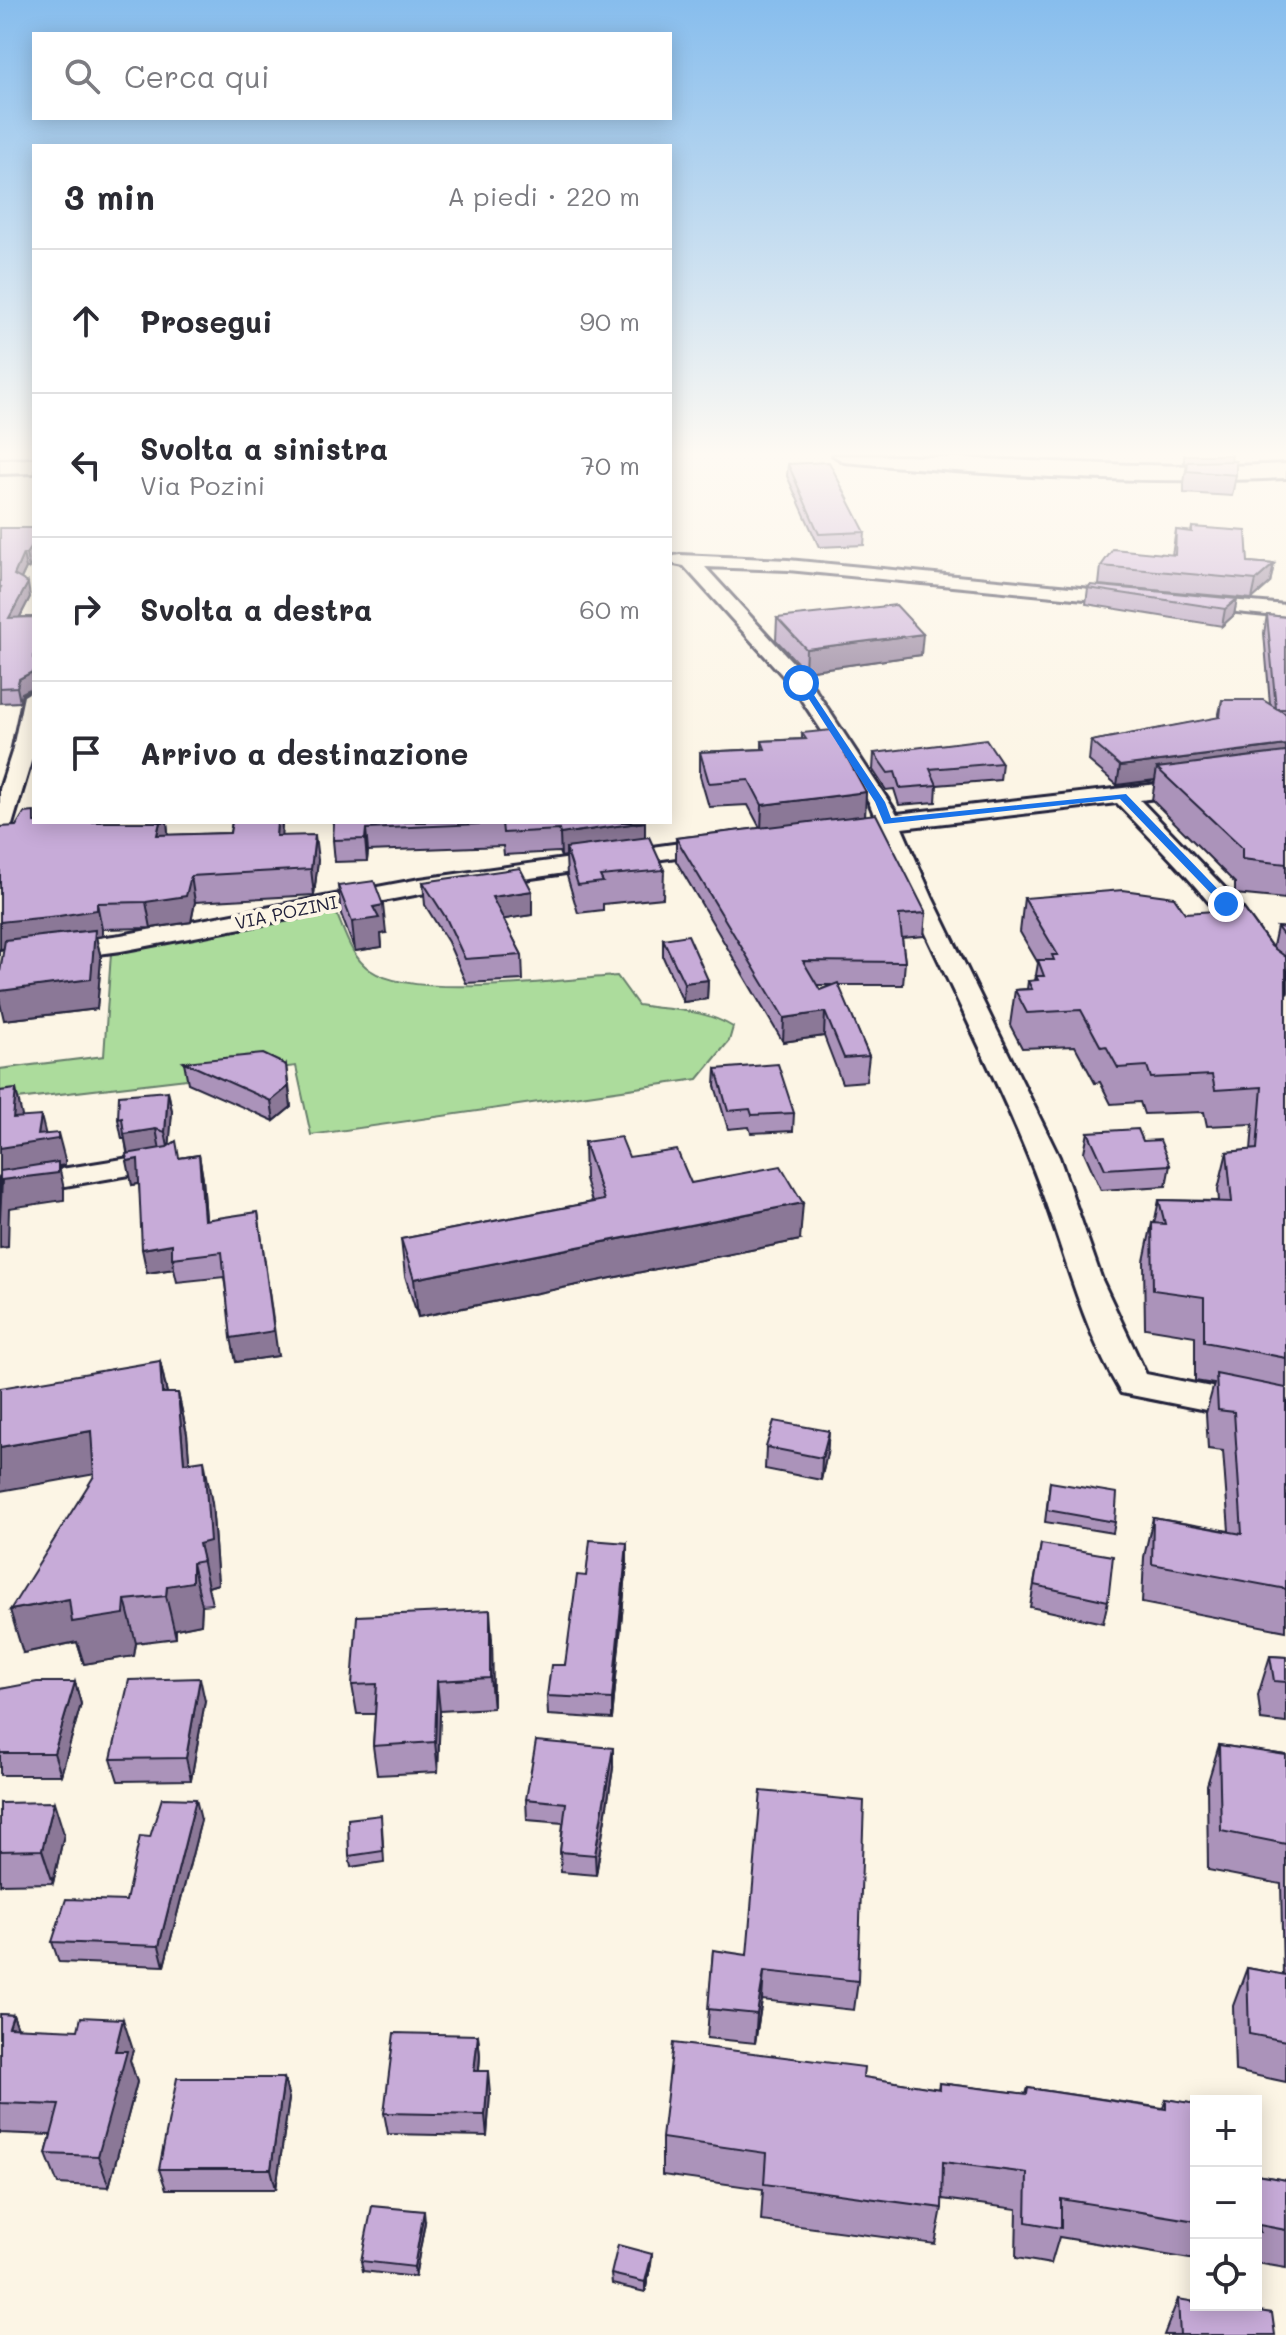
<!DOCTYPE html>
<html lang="it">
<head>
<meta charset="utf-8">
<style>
	:root { --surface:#fff; --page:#f7f7f7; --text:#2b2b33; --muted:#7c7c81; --line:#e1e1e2 }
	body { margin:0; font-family:Mali,sans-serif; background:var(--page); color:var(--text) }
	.controls { position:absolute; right:24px; bottom:24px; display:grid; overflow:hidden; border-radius:0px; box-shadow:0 4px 20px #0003 }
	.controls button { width:72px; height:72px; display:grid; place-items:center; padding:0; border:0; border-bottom:2px solid var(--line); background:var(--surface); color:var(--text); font:40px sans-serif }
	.stop { position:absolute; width:24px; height:24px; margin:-18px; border:6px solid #1a73e8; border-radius:50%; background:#fff }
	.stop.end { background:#1a73e8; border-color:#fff; box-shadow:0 2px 8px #0008 }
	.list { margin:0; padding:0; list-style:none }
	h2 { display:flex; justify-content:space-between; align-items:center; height:104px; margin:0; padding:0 32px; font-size:34px }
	h2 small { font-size:26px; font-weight:400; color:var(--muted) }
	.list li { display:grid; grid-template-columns:52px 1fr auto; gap:24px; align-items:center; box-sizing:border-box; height:144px; padding:0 32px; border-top:2px solid var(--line) }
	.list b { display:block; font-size:30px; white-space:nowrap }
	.list p { margin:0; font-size:26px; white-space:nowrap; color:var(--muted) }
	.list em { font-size:26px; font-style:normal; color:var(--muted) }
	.icon { flex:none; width:44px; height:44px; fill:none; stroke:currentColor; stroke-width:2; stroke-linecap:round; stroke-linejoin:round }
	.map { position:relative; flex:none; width:1286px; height:2335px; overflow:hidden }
	.search { position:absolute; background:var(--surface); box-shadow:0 4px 20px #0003; left:32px; top:32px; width:640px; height:88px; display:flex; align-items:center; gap:20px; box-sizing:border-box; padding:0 28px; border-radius:0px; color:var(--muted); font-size:30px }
	.panel { position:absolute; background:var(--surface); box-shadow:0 4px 20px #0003; left:32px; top:144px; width:640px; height:680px; border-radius:0px }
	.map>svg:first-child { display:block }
</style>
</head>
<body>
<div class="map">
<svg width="1286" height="2335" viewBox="0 0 1286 2335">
	<rect width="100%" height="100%" fill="#fcf5e5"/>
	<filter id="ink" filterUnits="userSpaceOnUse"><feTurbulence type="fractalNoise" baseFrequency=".0125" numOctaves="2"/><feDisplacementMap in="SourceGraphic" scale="16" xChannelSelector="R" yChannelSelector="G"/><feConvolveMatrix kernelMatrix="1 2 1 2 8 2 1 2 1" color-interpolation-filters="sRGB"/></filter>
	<g filter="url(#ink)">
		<path fill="#acdc9c" stroke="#677f6c" stroke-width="2" d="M336,912c9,21 15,45 34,58 44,31 191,9 247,6l21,29c34,6 64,3 95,22l-4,14 -31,38 -387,56 -15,-69 -296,35v-32l104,-13 7,-103z"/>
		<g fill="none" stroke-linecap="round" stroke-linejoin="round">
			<defs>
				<g id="street">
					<path d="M680,555l108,5 345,33 2,4 -9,6 -338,-33 -83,-3 103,112 89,135 296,-34 11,7 -11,7 -53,6 95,99 51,71v22c-22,-6 -34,-31 -46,-49 -35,-51 -80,-95 -123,-140l-215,25 30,69 127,260 43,123 44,94 140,28v24l-165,-33c-44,-74 -60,-159 -93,-237 -45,-110 -102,-215 -148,-326l-41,5 -8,-2 -4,-5 4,-5 44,-6 -6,-15 -76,-115 -109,-121 -10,-2 -3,-4 3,-4z"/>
					<path d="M1194,597l92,8v12l-99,-10 -2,-4 2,-4z"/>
					<path d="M34,690v62l-22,73 -4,5 -8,2v-43l12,-37 12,-56z"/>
					<path d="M717,838l8,2 4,5 -4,5 -305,44 -299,57 -121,16v-16l121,-16 299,-56z"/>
					<path d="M160,1153l11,3 4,6 -4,6 -171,29v-18z"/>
				</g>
				<g id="highway">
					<path d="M833,455c151,0 301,16 453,9v14c-148,7 -295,-3 -442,-16z"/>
					<path d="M34,459v14l-34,1v-14z"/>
				</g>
			</defs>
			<use href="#street" stroke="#22223b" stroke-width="6"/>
			<use href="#highway" stroke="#22223b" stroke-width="6"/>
			<use href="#street" fill="#fcf5e5" fill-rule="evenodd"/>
			<use href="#highway" fill="#fcf5e5" fill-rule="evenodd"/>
		</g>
		<g fill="#ab93ba" stroke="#22223b" stroke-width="2" fill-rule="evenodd">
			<path d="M1184,455h48l-1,7 5,13 -4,21 -48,-3v-10l3,-20h-3z"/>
			<path d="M788,464l77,68 -1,13 -45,2 -32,-71z"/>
			<path d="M1192,527l56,35 26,2 -4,19 -18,16 -153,-14 2,-19 71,-11 4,-25 15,2z"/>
			<path d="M0,528h34l-5,40h-3l-5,11 9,18 -10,20h14v70l-12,6 -2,9 -20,1z"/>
			<path d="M1088,588l149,11 -3,16 -12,11 -136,-22z"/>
			<path d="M1267,615l19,2v276l-1,6 -50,-5v-11l-83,-83 3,-20 -38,5 -28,-24 2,-20 127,-23 4,-18 48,4 -6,-71z"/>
			<path d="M777,618l144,37 -116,16 -29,-31z"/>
			<path d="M802,733l64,59 -1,23 61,98 -2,23 -22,2 3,24 -2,23h-65l31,71 -3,25 -24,2 -18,-47 -41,6 -107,-181v-23l84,-10 -12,-23 -39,2 -9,-31v-24l62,-3v-8l40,-2zM817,985h15l-12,5z"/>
			<path d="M874,753l128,10 -2,17 -63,5 -1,17 -37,3 -5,-16 -8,1 -13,-20z"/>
			<path d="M34,822h133l1,10 -1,3 63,-2 2,-11h50l-1,14 37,24 -4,35 -119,7 -4,20 -40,6 -49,1v7l-6,1 5,21 -4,51 -93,11v-72l-4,1 16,-123z"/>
			<path d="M334,822h310l1,15 19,33 -1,28 -60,6v6l-25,3 -11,-37 -1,-20 -5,1 -2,-5 -55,3 -1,-9 -135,5 -1,10 -32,1 -2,-22z"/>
			<path d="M423,882l109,33 -29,4 19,36 1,25 -57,3 -18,-41 -23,-37z"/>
			<path d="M338,886l48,47 -5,1 1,13 -27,4 -14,-37z"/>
			<path d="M1024,898l161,15 86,33 3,3 -1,-3 4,-19 9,1v703l-144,-28 2,-46 9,-39 76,13 -6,-80 -15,-2 -2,-36 8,-29 -19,-3v-45l-50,-8 -1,-67 8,-38 2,1 5,-24 60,1 -1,-12 9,-37 24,-2 2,-26 -46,2 -3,-14 -60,2 -4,-12 -29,2 -11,-22 -5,1 -20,-37 -53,2 -12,-23 5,-35 12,-1 1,-8h7l3,-18 -18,-31z"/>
			<path d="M663,939l45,41 -1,19 -24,3 -20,-45z"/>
			<path d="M184,1062l105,23 2,22 -17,14 -86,-38z"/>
			<path d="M716,1069l78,44 -1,18 -42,2 -2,-6 -21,2 -13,-43z"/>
			<path d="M168,1091l4,20 -3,35 10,12 20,-3 4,24 3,41 72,136 -42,6 -12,-85 -47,5 -3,-13 -27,4 -8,-89 -7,1 -7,-46h-3l-4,-20z"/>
			<path d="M1088,1132l55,9 27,24 -4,21 -65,4 -17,-38z"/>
			<path d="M584,1142l45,15 171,83 -382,77 -13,-41 -4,-37 191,-37 -7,-23z"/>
			<path d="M160,1361l7,32h11l9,41 2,28 23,41 6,81 -10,3 4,17 -10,1 -1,19 -25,5v9l-40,5 -2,13 -50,8 -7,-22 -54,11 71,-177z"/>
			<path d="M829,1431l-2,22 -6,27 -56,-11 1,-22z"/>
			<path d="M1050,1482l65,40 -2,11 -68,-11z"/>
			<path d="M627,1543v19l-15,157 -64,-4 -1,-19 18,-31 21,-89z"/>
			<path d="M1041,1544l67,57 -5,22 -73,-16z"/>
			<path d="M492,1640l1,68 -53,3 -2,61 -61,3 -4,-29 2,-32h-18l-5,-29z"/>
			<path d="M1270,1656l16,1v66l-25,-3 -3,-25z"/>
			<path d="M75,1682l6,22 -20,71h-61v-86z"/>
			<path d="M205,1701l-14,79 -73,1 -7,-22z"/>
			<path d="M1219,1745l67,10v327l-51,-11 -2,-65 14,-38 36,7 -2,-91 -73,-14 -1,-85z"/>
			<path d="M613,1768l-17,107 -35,-3 -1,-20 3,-29 -36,-3 -1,-21z"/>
			<path d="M0,1803l64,31 -11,49 -52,1 -1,2z"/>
			<path d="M201,1820l-37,146 -105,-4 -7,-20 74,-41 24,-64z"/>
			<path d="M382,1826l2,36 -33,5 -2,-11z"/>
			<path d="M713,1950l145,31 -4,29 -92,-10 -7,43 -48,-5z"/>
			<path d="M0,2014l13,1 5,13 115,22 -3,10 7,22 -28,105 -51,-3 -12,-30 5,-19 -51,-2z"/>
			<path d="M478,2035l2,21 -1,15 11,22 -3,43 -99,-2 -4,-21z"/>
			<path d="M863,2077l75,12 1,-6 87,11 2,-6 135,20 3,-9 30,5v156l-137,-23 -8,27 -35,-6 1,-49 -75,-10v9l-7,36 -174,-23 2,-32 -101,-14v-37z"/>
			<path d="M284,2078l5,21 -13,90h-110l-7,-20z"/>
			<path d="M1256,2175l30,5v88l-30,-5z"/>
			<path d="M425,2222l-10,55 -52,-6 -2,-10z"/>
			<path d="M652,2254l-1,10 -6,28 -33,-8 -1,-10z"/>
			<path d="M1178,2299l97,36h-111z"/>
		</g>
		<g fill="#8b7897" stroke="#22223b" stroke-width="2">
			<path d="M34,542v17l-5,9 -3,-14z"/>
			<path d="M23,554l3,14 -10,21 -2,-14z"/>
			<path d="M1274,564l-4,19 -18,16 4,-19z"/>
			<path d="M28,583l2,14 -18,35 -3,-14z"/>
			<path d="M1237,599l-3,16 -12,11 3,-17z"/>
			<path d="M923,634l-2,21 -116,16 1,-22z"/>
			<path d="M32,672l2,15 -12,6 -2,9 -3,-15 2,-8z"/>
			<path d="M1286,745v16l-129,7 -2,12 -38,5 3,-19z"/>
			<path d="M866,792l-1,25 -104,13 1,-25z"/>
			<path d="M160,822h7l1,10 -7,28 -4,-25z"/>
			<path d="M277,822h5l-2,40 -4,-26z"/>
			<path d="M645,822v23l-79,3v8l-5,1 -1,-23z"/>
			<path d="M366,829l2,22 -1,10 -2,-22z"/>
			<path d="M315,835l3,25 -4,35 -3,-26z"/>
			<path d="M191,876l4,26 -4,20 -40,6 -5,-26z"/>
			<path d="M532,891v24l-39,6 -1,-24z"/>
			<path d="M97,903l5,26v7l-6,1 5,21 -4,51 -93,11 -4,-17v-12l65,-49 -65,7v-27z"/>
			<path d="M383,905l3,28 -5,1 1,13 -27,4 -3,-29 21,-15z"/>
			<path d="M708,980l-1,19 -24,3 1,-19z"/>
			<path d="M825,1012l-1,24 -41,6 1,-24z"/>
			<path d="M286,1065l5,42 -17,14 -3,-20z"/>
			<path d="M16,1089l6,27 -2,29 18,-10 3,-19 6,24 11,-7 7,27v5l-6,1 5,23v11l-55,8 -1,39 -8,1v-100l13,-30z"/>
			<path d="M168,1091l4,20 -3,41 -4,-20z"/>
			<path d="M156,1129l4,21 -32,5 -4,-21z"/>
			<path d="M199,1155l4,24 5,65 -4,-24z"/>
			<path d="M138,1159l5,24 -11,2 -5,-24z"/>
			<path d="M803,1203l-3,37 -382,77 -4,-38z"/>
			<path d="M258,1212l20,144 -42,6 -5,-24z"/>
			<path d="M172,1244l2,25 -27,4 -5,-24z"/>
			<path d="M160,1361l9,42 -7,-10z"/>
			<path d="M178,1393l9,41 6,71 -9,-42z"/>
			<path d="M91,1431l10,42 -101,18v-44z"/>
			<path d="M829,1431l-2,22 -6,27 1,-22z"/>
			<path d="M204,1460l8,43 6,81 -10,3 -9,-43z"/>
			<path d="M627,1543v19l-15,157v-20z"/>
			<path d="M192,1563l10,42 -1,19 -25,5v9l-10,-42 1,-10z"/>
			<path d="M69,1599l56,1 11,43 -2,13 -50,8 -7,-22 -54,11 -13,-43z"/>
			<path d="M490,1610l2,30 1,68 -3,-30z"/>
			<path d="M200,1678l5,23 -14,79 -5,-22z"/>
			<path d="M437,1681l3,30 -2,61 -3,-30z"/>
			<path d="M75,1682l6,22 -20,71 -7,-22z"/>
			<path d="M613,1748v20l-17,107 -1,-20z"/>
			<path d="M196,1799l5,21 -37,146 -5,-20z"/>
			<path d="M54,1802l10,32 -11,49 -11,-33z"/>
			<path d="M764,1971l-2,29 -7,43 2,-29z"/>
			<path d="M13,2015l12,31 -16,-19z"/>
			<path d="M123,2019l10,31 -3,10 7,22 -28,105 -11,-31 17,-105z"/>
			<path d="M478,2035l2,21 -3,36 -3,-21z"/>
			<path d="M488,2071l2,22 -3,43 -2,-21z"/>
			<path d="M284,2078l5,21 -13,90 -5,-20z"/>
			<path d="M424,2211l1,11 -10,55 -1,-10z"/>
			<path d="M652,2254l-1,10 -6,28v-10z"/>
		</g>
		<g fill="#c7abd8" stroke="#22223b" stroke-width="2">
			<path d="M1236,461v14l-49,-4 1,-9z"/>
			<path d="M829,462l36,70 -46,2 -31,-70z"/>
			<path d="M1192,527l54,4 2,31 26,2 -18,16 -155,-14 12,-17 62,6 1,-25 16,2z"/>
			<path d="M0,528h34v14l-8,12h-3l-9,21 14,8 -19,35 25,-1v64l-2,-9 -13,7 -2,8 -17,1v-99l1,-2h-1z"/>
			<path d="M1090,585l147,14 -12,10 -137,-21z"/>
			<path d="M896,605l27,29 -117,15 -29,-31z"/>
			<path d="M1267,615l19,2v92h-8l8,5v31l-166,21 -29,-25 129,-24 2,-17h41l13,8z"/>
			<path d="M832,730l34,62 -104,13 -13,-25 -40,3 -9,-31 65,-3 -3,-8 44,-2 -4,-6z"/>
			<path d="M986,739l16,24 -72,6 7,16 -37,3 -5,-16 -7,1 -14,-20z"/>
			<path d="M1286,752v112l-44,-5v-11l-85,-80z"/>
			<path d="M34,812v10h126l-3,13 73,-2 2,-11h45l-1,14 39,-1 -4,34 -120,7 -5,20 -40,6 -49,1v7l-38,6 -59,6v-95l16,-1 8,-13z"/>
			<path d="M876,814l50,99 -27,2 6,47 -102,-1 17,29 18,-7 31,73 -25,2 -19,-46 -41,6 -108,-180z"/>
			<path d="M334,822h311l-85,12 -1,-4 -56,3 -1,-10 -136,6 -1,10 -32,1z"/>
			<path d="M649,837l15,33 -64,6 3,6 -25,3 -12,-37z"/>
			<path d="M520,868l12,23 -40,6 30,58 -57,4 -19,-41 -23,-36z"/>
			<path d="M374,881l9,24 -10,2 6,11 -27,4 -14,-36z"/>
			<path d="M1123,890l51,7 11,16 59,-4 27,37 15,11v401l-82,-16v-45l-51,-7 -1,-67 13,1 -6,-24 73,2 -5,-50 30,-3 5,-62 -47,3 -3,-15 -61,3 -4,-12 -29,2 -12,-22 -5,1 -20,-37 -54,3 -12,-23 17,-1 -4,-8 10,-1 -2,-4h8l-6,-16h16l-2,-5h6l-34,-57z"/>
			<path d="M1277,927l9,1v11z"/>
			<path d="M95,930l-4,49 -91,12v-19l5,-32z"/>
			<path d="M688,935l20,45 -24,3 -21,-44z"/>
			<path d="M263,1054l23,11 2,22 -17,14 -87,-39z"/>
			<path d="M778,1064l16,49 -42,2 -2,-6 -22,2 -12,-42z"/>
			<path d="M16,1089l-3,29 28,-2 -3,19 20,-2v6l-58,9v-57z"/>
			<path d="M168,1091l-3,41 -9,-3 -32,5 -2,-16 -4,1 1,-24z"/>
			<path d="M1138,1129l5,12 17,-1 10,25 -65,4 -17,-37z"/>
			<path d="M621,1137l8,20 48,-7 14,33 90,-17 22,37 -389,76 -13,-40 203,-39 -20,-58z"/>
			<path d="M176,1141l3,17 20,-3 5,65 54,-8 16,119 -43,7 -9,-86 -50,6v-14l-30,5 -4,-90 -11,2 -1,-7 41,-7z"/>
			<path d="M58,1162v11l-56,7 -2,40v-49z"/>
			<path d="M160,1361l2,32h16l6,70 20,-3 6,81 -11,3 4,17 -11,2v19l-25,4 -1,10 -41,4 -1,14 -52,8 -3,-23 -59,11 84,-134 -3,-45 -91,16v-59z"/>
			<path d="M1216,1374l70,14v201l-134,-25 1,-46 89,16 -8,-122 -16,-2z"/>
			<path d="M774,1421l55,10 -7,27 -56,-11z"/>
			<path d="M1050,1482l67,11 -2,29 -68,-12z"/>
			<path d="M590,1540l37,3 -15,156 -65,-3 4,-31h14l12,-90 9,1z"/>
			<path d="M1041,1544l72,12 -5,45 -74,-16z"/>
			<path d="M490,1610v68l-53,3 -2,61 -62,4 4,-62 -25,1 5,-69z"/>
			<path d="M1270,1656l16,1v25l-12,-1z"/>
			<path d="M200,1678l-14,80 -75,1 18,-79z"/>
			<path d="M37,1682h38l-21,71h-54v-64z"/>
			<path d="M536,1741l77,7 -18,107 -35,-3 6,-49 -40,-4z"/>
			<path d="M1219,1745l67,10v89l-65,-13z"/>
			<path d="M761,1791l103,10 -6,180 -94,-10 -7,43 -49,-5 5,-59 34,5z"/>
			<path d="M162,1798l34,1 -37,147 -107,-4 14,-43 60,2 14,-65 10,1z"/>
			<path d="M54,1802l-12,48 -42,1v-48z"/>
			<path d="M381,1815l2,36 -34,5 -1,-37z"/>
			<path d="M1247,1968l39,7v66l-37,-7z"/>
			<path d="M0,2014l13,1 -4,12 69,3 3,-13 42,2 -8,32h12l-29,105 -52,-2 13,-49 -59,-2z"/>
			<path d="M394,2033l84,2 -4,36h14l-3,44 -101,-2z"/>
			<path d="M673,2043l191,24 -1,10 77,12 -1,-6 88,11 1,-6 138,21v-10l30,5v117l-135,-22v29l-35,-6 1,-49 -84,-11 -1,46 -178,-24 2,-31 -104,-15z"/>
			<path d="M177,2078h107l-13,91h-112z"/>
			<path d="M1256,2175l30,5v50l-27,-5 1,7 -4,-1z"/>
			<path d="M372,2206l52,5 -10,56 -53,-6z"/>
			<path d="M618,2245l34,9 -7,28 -34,-8z"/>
			<path d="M1178,2299l18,3v3h22l54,8 3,22h-95z"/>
		</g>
	</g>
	<linearGradient id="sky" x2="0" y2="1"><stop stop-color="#87bded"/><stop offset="0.58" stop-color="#fefaf3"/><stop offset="1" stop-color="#fefaf3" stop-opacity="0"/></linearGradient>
	<rect width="1286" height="782" fill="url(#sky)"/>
	<path fill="#1a73e8" d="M798,682l8,1 79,119 6,16 235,-24 106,110 -9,2 -103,-107 -236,25 -9,-22z"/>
	<g text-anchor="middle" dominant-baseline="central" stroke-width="8" stroke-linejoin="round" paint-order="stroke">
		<g font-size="18" fill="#22223b" stroke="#fcf5e5">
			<text transform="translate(286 912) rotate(-12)">VIA POZINI</text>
		</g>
	</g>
</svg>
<div class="controls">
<button>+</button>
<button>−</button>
<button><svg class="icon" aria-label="locate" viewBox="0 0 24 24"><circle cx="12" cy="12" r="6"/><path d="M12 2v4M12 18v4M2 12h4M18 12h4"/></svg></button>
</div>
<div class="stop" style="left:801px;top:683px"></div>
<div class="stop end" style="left:1226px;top:904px"></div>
<div class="search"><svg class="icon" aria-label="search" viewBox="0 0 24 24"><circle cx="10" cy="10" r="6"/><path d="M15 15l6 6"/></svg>Cerca qui</div>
<section class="panel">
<h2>3 min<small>A piedi · 220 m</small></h2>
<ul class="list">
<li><svg class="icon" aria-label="ahead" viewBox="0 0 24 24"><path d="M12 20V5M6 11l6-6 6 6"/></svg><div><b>Prosegui</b></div><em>90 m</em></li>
<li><svg class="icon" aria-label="left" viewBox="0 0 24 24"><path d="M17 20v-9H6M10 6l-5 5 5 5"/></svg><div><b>Svolta a sinistra</b><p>Via Pozini</p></div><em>70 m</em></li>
<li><svg class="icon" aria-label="right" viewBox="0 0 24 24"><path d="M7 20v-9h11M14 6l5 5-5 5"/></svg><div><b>Svolta a destra</b></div><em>60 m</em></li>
<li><svg class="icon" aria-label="arrive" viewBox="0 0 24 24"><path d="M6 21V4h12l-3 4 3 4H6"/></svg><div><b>Arrivo a destinazione</b></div></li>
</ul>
</section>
</div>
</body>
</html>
